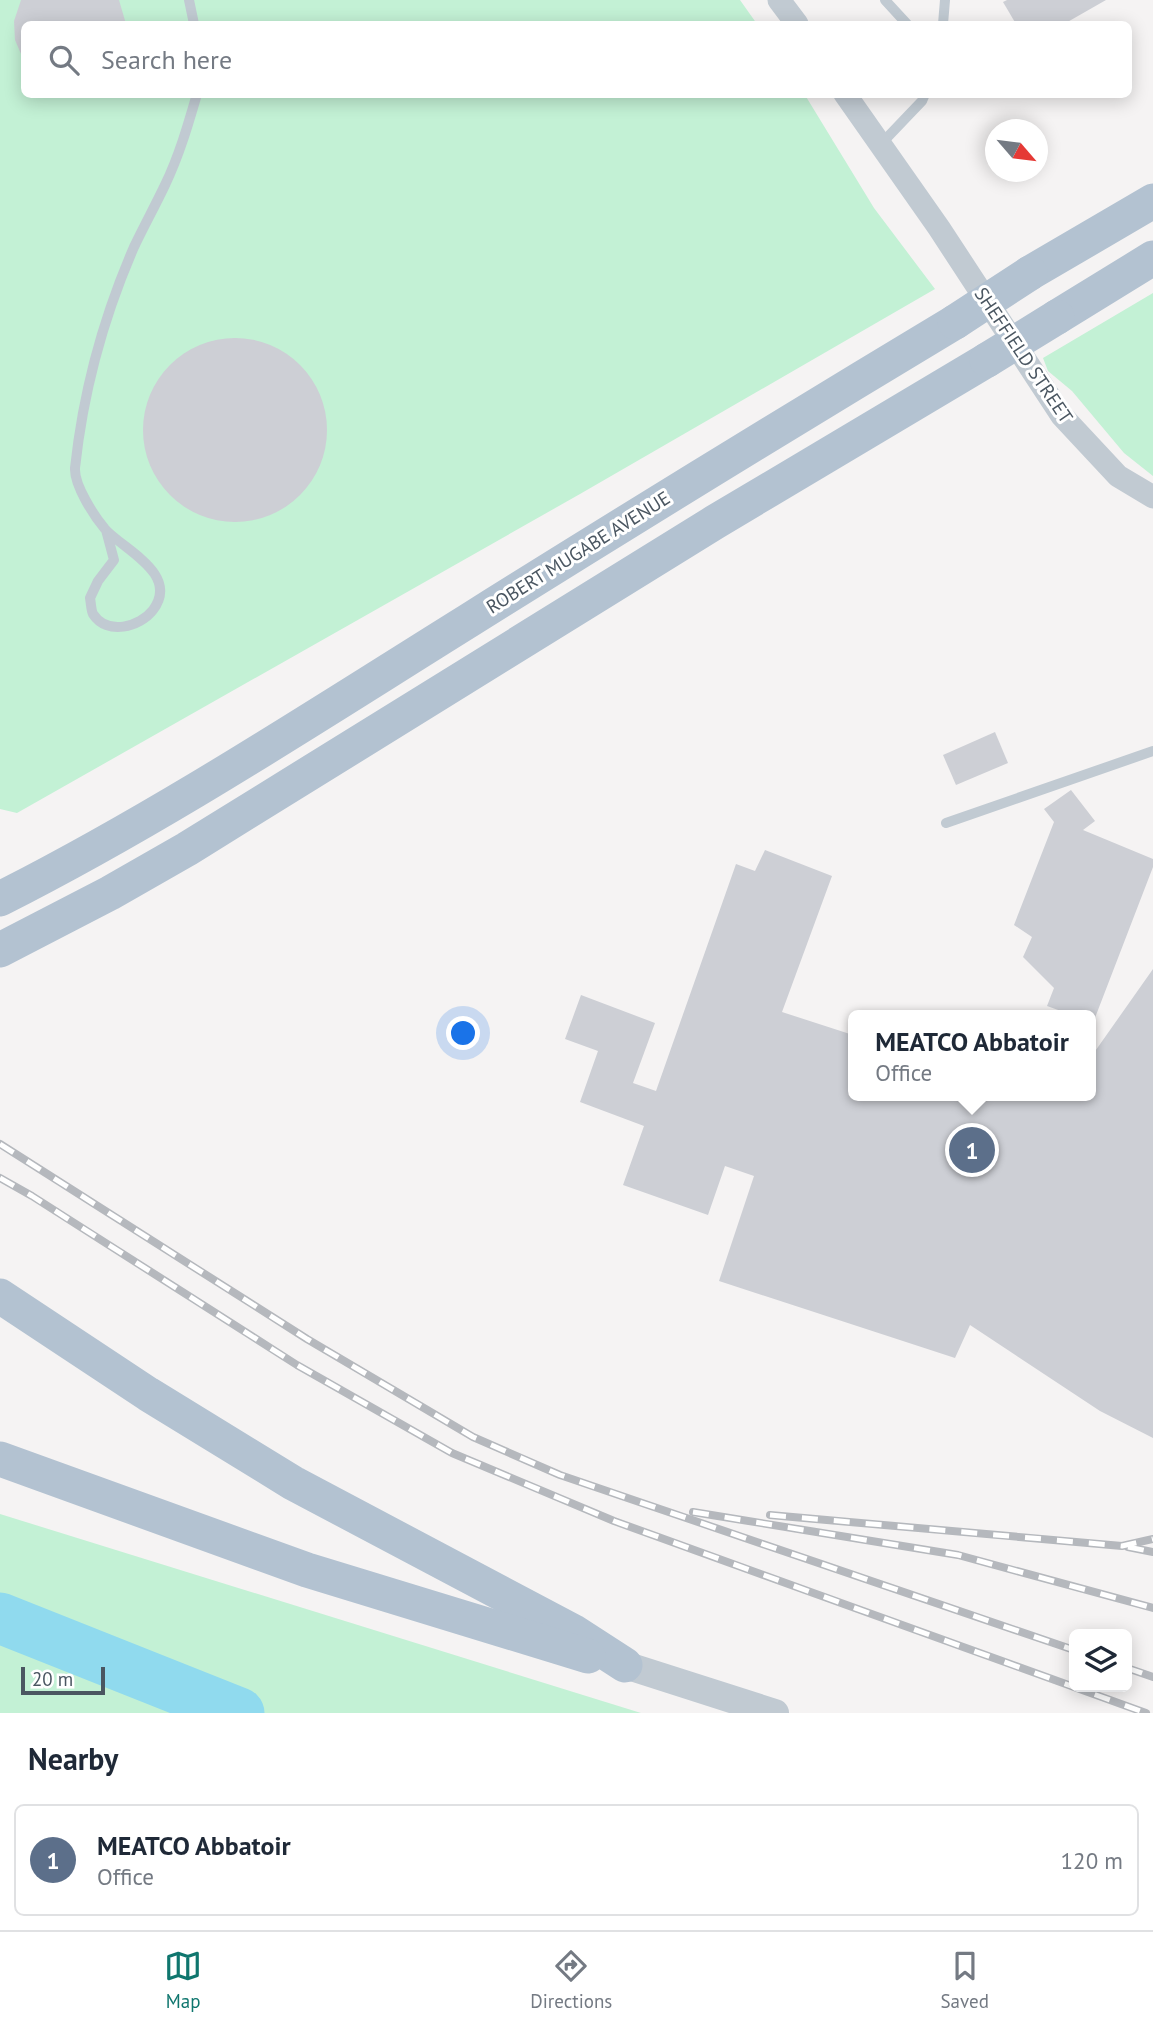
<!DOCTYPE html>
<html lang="en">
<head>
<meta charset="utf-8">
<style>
	:root { --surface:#fff; --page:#f6f6f7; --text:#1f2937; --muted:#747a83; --line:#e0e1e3; --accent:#0f766e }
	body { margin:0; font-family:"PT Sans",sans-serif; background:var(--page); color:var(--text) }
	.controls { position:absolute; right:21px; bottom:21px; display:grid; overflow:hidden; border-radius:10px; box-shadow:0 4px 18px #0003 }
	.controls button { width:63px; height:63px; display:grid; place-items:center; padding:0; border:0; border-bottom:2px solid var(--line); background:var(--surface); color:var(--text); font:35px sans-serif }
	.compass { position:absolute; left:985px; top:119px; width:63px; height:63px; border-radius:50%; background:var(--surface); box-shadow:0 4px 18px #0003; rotate:118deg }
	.scale { position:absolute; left:21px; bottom:18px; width:84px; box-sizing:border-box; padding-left:7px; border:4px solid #4a5661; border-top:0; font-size:19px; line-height:24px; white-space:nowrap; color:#4a5661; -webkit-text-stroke:5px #fff; paint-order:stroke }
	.you { position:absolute; left:464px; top:1034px; width:24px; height:24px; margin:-18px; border:5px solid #fff; border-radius:50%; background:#1a73e8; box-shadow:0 0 0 10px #1a73e833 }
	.badge { display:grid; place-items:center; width:46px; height:46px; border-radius:50%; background:var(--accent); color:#fff; font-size:23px; font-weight:700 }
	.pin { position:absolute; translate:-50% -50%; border:4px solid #fff; box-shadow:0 2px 7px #0006 }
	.popup { position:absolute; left:848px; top:1010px; width:248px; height:91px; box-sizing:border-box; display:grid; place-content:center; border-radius:10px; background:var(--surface); filter:drop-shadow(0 2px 5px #0005); font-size:23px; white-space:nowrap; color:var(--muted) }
	.popup b { font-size:26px; color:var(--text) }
	.popup::after { content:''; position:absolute; left:50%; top:100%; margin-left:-14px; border:14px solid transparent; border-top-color:var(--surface) }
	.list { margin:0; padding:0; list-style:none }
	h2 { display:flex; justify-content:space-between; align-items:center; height:91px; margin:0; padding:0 28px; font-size:30px }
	h2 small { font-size:23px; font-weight:400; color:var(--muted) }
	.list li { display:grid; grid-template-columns:46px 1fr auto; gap:21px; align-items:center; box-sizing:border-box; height:112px; margin:0 14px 14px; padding:0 14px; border:2px solid var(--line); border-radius:10px }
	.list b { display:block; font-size:26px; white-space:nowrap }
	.list p { margin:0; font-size:23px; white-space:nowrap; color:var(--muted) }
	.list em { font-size:23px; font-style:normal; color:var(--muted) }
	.icon { flex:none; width:38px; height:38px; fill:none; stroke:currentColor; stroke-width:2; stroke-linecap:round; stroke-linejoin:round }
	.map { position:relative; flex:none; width:1153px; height:1713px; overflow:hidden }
	.search { position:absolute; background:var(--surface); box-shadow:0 4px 18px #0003; left:21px; right:21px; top:21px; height:77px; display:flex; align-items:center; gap:18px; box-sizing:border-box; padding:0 24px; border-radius:10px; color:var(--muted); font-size:26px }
	.sheet { height:217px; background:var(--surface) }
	nav { display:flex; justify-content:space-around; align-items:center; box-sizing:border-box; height:98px; border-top:2px solid var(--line); background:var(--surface); font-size:19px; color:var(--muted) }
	nav a { display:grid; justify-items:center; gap:4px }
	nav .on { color:var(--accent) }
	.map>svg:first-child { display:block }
</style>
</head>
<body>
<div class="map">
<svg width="1153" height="1713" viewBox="0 0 1153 1713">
	<rect width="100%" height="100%" fill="#f5f3f3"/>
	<g fill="#c3f1d5">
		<path d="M0,0h740l17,24h-733v70l781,1 69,113 61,81 -355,205 -563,319 -17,-4z"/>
		<path d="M1153,293v183l-29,-23 -52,-62 -24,-20 -5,-13z"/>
		<path d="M0,1514l641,199h-641z"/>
	</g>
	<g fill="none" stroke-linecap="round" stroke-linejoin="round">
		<path stroke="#90daee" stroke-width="51" d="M0,1618l239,95"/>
	</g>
	<g fill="#cdcfd5">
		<path d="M21,0h98l7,24h-102v37l-9,-21 -1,-19z"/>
		<path d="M1007,0h99l-42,24h-48l-13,-22z"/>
		<circle cx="235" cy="430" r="92"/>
		<path d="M995,732l13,31 -52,22 -13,-30z"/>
		<path d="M1071,790l24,31 -12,9 70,29v8l-60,156h-2v-8h-19l-25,-9 7,-18 -31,-31 9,-20 -18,-12 40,-103 -10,-13z"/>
		<path d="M765,850l67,26 -50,136 71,23v61h238v-39l62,-88v469l-53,-27 -130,-86 -15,33 -236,-77 35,-105 -29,-10 -17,49 -85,-30 21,-59 -64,-24 18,-51 -33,-12 16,-44 74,28 -22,60 23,8 80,-227 19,7z"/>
	</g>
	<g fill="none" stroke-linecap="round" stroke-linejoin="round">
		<g stroke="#c1cad2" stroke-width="10">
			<path d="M189,0l5,24"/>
			<path d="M885,0l22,24"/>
			<path d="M943,24l2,-24"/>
			<path d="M880,145l42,-44 3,-7"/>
			<path d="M106,530l8,30 -16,21 -8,17c1,5 1,12 3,16 14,22 47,13 60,-4 27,-36 -29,-60 -48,-81 -11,-13 -31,-44 -30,-61 8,-75 29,-152 59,-221 10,-21 21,-41 31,-62 14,-29 23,-60 32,-91"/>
			<path d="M946,823l207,-72"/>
		</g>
		<g stroke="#c1cad2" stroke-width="23">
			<path d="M779,0l18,24"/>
			<path d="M845,94l94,134 123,188 56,60 35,21"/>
		</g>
		<path stroke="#c1cad2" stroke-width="28" d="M625,1665l150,48"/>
		<g stroke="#b3c2d1" stroke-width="35">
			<path d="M1030,273l123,-72"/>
			<path d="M1057,317l96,-59"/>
			<path d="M0,899c162,-82 314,-182 468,-278 161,-101 324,-201 487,-299"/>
			<path d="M0,950l110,-57 77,-44 528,-327 272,-162"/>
			<path d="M0,1296l148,98 145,89 281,149 51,33"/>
			<path d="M0,1459l307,111 281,86"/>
		</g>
		<defs>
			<g id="rail">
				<path d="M0,1144l307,195 166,98 87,38 514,175"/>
				<path d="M0,1178l32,18 265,169 155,88 162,68 532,192"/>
				<path d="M693,1512l265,43 195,53"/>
				<path d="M770,1515l352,31 31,-7"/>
				<path d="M1128,1547l25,5"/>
				<path d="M1127,1668l26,9"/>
			</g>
		</defs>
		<use href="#rail" stroke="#b5b8bd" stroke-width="8"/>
		<use href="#rail" stroke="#fff" stroke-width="5" stroke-dasharray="16" stroke-linecap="butt"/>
		<g stroke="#b3c2d1" stroke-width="35">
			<path d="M955,322l75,-49"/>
			<path d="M987,360l70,-43"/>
		</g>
	</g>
	<g text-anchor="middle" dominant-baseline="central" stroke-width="6" stroke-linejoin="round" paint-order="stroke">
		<g font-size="19" fill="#4a5661" stroke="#fff">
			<text transform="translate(1024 355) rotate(56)">SHEFFIELD STREET</text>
			<text transform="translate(578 552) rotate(-32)">ROBERT MUGABE AVENUE</text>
		</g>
	</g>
</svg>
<div class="controls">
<button><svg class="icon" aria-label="layers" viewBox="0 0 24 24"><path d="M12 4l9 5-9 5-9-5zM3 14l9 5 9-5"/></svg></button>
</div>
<svg class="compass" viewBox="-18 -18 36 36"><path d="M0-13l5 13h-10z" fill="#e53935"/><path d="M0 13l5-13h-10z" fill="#747a83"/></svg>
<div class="scale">20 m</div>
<div class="you"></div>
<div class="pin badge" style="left:972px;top:1150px;background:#5c6f8a">1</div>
<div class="popup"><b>MEATCO Abbatoir</b>Office</div>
<div class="search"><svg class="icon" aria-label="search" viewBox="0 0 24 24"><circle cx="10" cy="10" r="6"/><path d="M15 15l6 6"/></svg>Search here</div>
</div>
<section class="sheet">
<h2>Nearby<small></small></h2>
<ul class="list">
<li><span class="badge" style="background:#5c6f8a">1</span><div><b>MEATCO Abbatoir</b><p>Office</p></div><em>120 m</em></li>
</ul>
</section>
<nav>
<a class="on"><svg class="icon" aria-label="map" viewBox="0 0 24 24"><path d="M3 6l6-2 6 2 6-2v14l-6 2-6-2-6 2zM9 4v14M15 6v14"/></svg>Map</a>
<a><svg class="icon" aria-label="directions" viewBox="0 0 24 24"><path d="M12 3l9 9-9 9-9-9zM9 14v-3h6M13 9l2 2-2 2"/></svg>Directions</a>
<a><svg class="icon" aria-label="saved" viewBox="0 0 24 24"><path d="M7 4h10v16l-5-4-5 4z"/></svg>Saved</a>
</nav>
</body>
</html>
